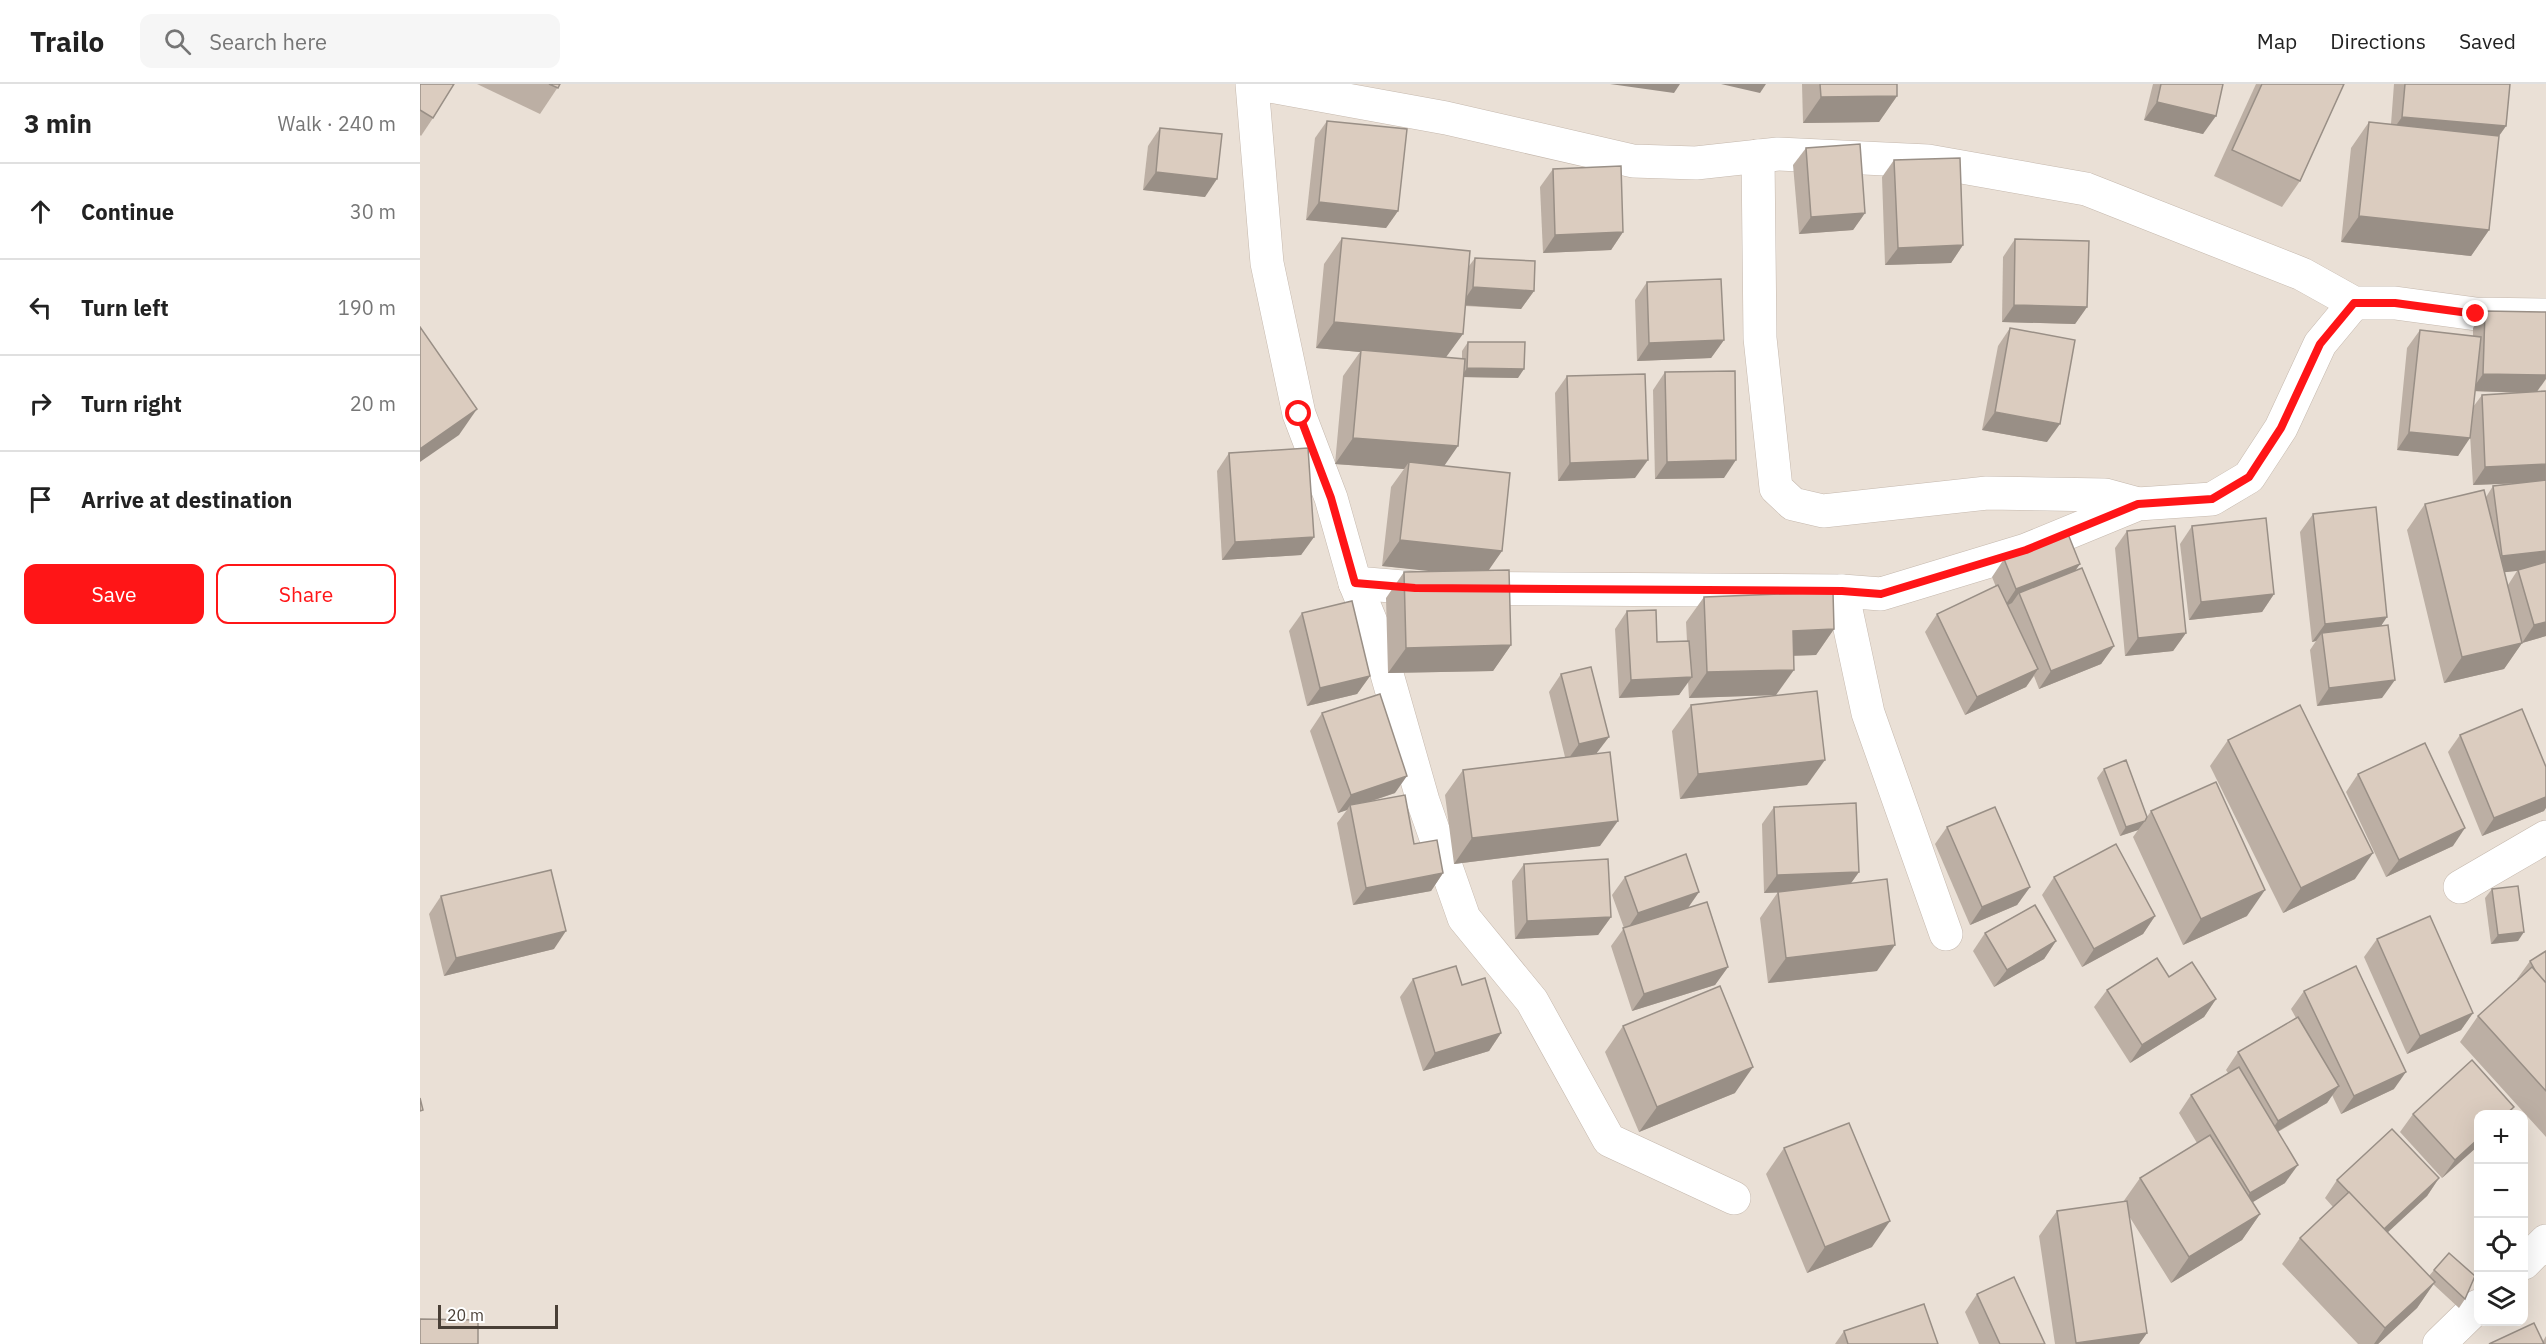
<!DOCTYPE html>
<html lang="en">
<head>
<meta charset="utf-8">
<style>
	:root { --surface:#fff; --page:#f6f6f6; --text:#222; --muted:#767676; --line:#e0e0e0; --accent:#ff1517 }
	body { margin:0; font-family:"IBM Plex Sans",sans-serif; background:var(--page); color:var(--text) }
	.controls { position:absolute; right:18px; bottom:18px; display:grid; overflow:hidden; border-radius:12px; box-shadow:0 6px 24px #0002 }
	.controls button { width:54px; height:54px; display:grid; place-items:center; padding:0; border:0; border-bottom:2px solid var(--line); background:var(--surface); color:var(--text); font:30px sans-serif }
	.scale { position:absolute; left:18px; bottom:15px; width:120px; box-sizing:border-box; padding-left:6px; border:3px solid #493f36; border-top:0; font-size:16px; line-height:21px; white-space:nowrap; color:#493f36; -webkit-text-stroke:4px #fff; paint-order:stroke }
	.stop { position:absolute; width:18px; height:18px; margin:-14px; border:4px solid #ff1517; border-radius:50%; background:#fff }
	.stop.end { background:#ff1517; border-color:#fff; box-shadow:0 2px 6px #0008 }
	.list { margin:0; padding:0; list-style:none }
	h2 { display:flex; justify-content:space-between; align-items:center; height:78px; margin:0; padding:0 24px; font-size:26px }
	h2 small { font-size:20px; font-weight:400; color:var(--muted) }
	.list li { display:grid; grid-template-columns:39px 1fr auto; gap:18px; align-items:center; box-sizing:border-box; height:96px; padding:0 24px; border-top:2px solid var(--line) }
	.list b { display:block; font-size:22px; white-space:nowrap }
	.list em { font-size:20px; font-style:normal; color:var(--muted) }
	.actions { display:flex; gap:12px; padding:18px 24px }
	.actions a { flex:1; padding:14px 0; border:2px solid var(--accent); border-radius:12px; text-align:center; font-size:21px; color:var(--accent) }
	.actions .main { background:var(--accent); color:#fff }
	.icon { flex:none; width:33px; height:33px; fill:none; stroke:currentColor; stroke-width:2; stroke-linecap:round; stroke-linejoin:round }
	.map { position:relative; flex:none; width:2126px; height:1260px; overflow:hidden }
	header { display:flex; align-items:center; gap:36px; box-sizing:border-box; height:84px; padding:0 30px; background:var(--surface); border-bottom:2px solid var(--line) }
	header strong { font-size:28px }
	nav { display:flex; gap:33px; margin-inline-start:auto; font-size:21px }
	.search { width:420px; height:54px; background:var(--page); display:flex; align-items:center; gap:15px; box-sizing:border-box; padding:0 21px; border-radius:12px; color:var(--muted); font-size:22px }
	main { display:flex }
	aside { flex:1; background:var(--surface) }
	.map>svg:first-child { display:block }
</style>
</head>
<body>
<header>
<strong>Trailo</strong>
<div class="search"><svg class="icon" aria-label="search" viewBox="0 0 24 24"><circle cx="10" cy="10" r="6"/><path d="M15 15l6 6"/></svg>Search here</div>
<nav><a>Map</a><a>Directions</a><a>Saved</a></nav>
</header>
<main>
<aside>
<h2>3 min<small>Walk · 240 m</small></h2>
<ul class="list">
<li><svg class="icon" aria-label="ahead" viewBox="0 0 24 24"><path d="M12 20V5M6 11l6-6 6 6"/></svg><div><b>Continue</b></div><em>30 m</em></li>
<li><svg class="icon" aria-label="left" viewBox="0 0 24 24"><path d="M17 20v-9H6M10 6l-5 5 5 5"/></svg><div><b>Turn left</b></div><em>190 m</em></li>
<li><svg class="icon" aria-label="right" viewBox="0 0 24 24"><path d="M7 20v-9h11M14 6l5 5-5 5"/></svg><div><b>Turn right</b></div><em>20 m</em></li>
<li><svg class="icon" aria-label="arrive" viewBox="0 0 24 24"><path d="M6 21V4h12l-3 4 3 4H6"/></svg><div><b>Arrive at destination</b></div></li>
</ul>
<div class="actions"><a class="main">Save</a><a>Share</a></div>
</aside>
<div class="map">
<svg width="2126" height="1260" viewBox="0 0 2126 1260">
	<rect width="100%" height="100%" fill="#f5efe8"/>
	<path fill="#eae0d6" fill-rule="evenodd" d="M0,0h2126v1260h-2126zM2058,1030h46v208h-46z"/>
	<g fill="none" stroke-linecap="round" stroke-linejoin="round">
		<defs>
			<g id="minor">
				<path d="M832,0l15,179 32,151 32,84 24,85 20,49 48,169 41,117 68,83 77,139 125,58"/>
				<path d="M839,0l187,34 187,43 63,2 82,-9 150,7 158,28 216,85 52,29h41l81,11 70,1"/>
				<path d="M1338,72l2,182 16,150 17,16 30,7 164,-18 118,2 33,9"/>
				<path d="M935,499l60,5 427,3 39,3 145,-44 112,-46 74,-5 37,-22 32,-49 39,-84 34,-41"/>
				<path d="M1422,507l26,122 78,221"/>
				<path d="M2040,803l86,-50"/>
				<path d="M2104,1179l22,-22"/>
				<path d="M2019,1260l39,-38"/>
			</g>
		</defs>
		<use href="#minor" stroke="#c5b8ad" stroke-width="34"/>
		<use href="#minor" stroke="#fff" stroke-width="33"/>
	</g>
	<g fill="#bcafa4" fill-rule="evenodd">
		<path d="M0,0l13,34 -12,18 -1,-1z"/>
		<path d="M57,0h83l-20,30z"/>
		<path d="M1382,0h95v12l-18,26 -76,1z"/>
		<path d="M1733,0h70l-20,50 -59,-14z"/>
		<path d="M1836,0h88l-44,97 -18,26 -68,-31z"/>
		<path d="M1974,0h116l-4,42 -7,10 -10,94 -18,26 -130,-14 10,-94 18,-26 22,2z"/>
		<path d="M907,37l71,90 -12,17 -80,-8 9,-82z"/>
		<path d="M740,44l45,69 -62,-7 5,-44z"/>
		<path d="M1386,64l59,65 -12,17 -54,4 -6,-69z"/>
		<path d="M1474,76l69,85 -12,18 -66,2 -3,-88z"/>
		<path d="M1133,85l70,63 -12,18 -68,3 -3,-66z"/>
		<path d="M922,154l127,28 6,-8 59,33 -13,18 -56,-3 -19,51 16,2v-8l6,-9 50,36 -54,-1 -20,89 58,85 -14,19 23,75 -18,26 -105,2 -2,-75 18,-26 32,-1 -54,-5 9,-79 13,-18 -69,-5 8,-88 17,-24 -44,-4 8,-84z"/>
		<path d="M1595,155l72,68 -12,17 -73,-2 1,-65z"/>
		<path d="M1227,198l77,58 -13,18 -74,3 -2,-61z"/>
		<path d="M2065,227l52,81 9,244 -24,7 -18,26 -60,14 -37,-153 18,-26 61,-7 7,-11 28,-3 -48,2 -3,-51 -12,22 -61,-6 10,-102 13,-18 53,6v-8zM2055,307l45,2 -38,2 -9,12zM2097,487l-9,14 -4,-13z"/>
		<path d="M1590,244l37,114 -65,-12 16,-84z"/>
		<path d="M1245,288l59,106 -69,1 -2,-89z"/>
		<path d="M1147,292l68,102 -77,3 -3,-88z"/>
		<path d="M809,369l85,84 -13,18 -79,5 -5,-89z"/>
		<path d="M1893,430l69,111v73l-65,8 -7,-56 6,-9 -4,1 -12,-110z"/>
		<path d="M1772,442l82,68 -12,18 -73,8 -9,-76z"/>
		<path d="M1707,447l59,102 -13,18 -48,5 -10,-108z"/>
		<path d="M1584,475l76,5 -5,6 39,76 -13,18 -62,25 -5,-13 -8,11 -61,28 -40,-83 12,-18 59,-27 -4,-10z"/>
		<path d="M1284,513l130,32 -18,26 -22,1 -18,39 -87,3 -1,-17 -9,14 -60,3 -4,-69 12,-18 30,31 30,-1 -1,-19z"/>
		<path d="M882,529l68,63 -13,18 -50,12 -18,-75z"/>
		<path d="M1141,590l36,79 3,93 -146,18 -9,-69 18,-25 102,-13 -16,-65z"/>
		<path d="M1271,621l116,80 -127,14 -8,-68z"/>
		<path d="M902,629l73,80 -23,8 71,72 -12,18 -78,14 -16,-82 10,-13 -9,3 -28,-82z"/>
		<path d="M2040,651l84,76 -62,25 -34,-84z"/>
		<path d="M1808,656l127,139 -72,34 -73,-147z"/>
		<path d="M1684,685l43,48 4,-6 96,105 -64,29 -50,-108 5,-7 -18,6 -23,-58z"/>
		<path d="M1938,690l95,72 -67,31 -40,-85z"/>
		<path d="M1354,723l85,65 -8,11 26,88 -109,12 -8,-65 18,-26 -14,1 -2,-69z"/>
		<path d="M1527,743l83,60 -13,18 -47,20 -35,-81z"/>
		<path d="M1104,780l87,53 -13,18 -83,4 -3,-58z"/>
		<path d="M1205,793l74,15 -11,16 40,59 -13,18 -83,26 -21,-65 13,-18 -12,-33z"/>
		<path d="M1634,793l101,39 -12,18 -61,33 -40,-72z"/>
		<path d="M2072,805l26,52 -27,3 -6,-46z"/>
		<path d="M21,812l113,53 -110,27 -15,-62z"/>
		<path d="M1565,849l71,8 -12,18 -50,28 -21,-36z"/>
		<path d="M1957,855l96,74 -12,17 -54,24 -43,-97z"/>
		<path d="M2126,867v186l-86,-95 18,-26 40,-36 -1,-1 13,-18z"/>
		<path d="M1749,893l47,22 -12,18 -74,46 -36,-56 13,-17z"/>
		<path d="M993,895l49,6 39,48 -12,18 -66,20 -23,-74z"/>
		<path d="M1884,907l90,98 -53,25 -9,-19 -5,8 -49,29 7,51 -33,19 8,12 -18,26 -71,43 -42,-67 18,117 -8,11h-84l-16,-108 18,-25 66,-9 17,-24 57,-35 -18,-30 12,-18 37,-22 -2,-3 12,-18 58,-34 -5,-9z"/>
		<path d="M1203,942l112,67 -96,39 -34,-80z"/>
		<path d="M2094,1023l-5,7h-31v32l-36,32 -42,-46 13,-18z"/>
		<path d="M1364,1064l88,99 -65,26 -41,-99z"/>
		<path d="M2019,1094l-12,18 -40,36 42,44 5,-6 31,29 -6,9 -26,-24 -16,24 -39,36h-20l-76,-80 18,-26 33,-31 -8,-9 12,-18z"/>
		<path d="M1557,1210l68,50h-66l-14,-32z"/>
		<path d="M1424,1247l94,13h-103z"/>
		<path d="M2126,1252v8h-57l54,-3z"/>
	</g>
	<g fill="#998f86">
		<path d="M1190,0h70l-6,9z"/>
		<path d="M1301,0h45l-6,9z"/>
		<path d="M1477,12l-18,26 -76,1 18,-26z"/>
		<path d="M1737,18l59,14 -13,18 -59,-14z"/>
		<path d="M1982,33l104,9 -13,18 -103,-10z"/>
		<path d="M736,88l61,7 -12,18 -62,-7z"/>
		<path d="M899,118l79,9 -12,17 -80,-8z"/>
		<path d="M1445,129l-12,17 -54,4 12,-17z"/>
		<path d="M1939,132l130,14 -18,26 -130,-14z"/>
		<path d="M1203,148l-12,18 -68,3 12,-18z"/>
		<path d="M1543,161l-12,18 -66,2 13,-17z"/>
		<path d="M1053,203l61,4 -13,18 -60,-4z"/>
		<path d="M1594,221l73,2 -12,17 -73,-2z"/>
		<path d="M914,238l129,12 -19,26 -83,-10 -1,2 -44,-4z"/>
		<path d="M1304,256l-13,18 -74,3 12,-18z"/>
		<path d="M1047,284l57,1 -6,9 -57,-1z"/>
		<path d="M2063,290l63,1v4l-10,14 -65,-2z"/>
		<path d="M57,325l-18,26 -39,27v-13z"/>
		<path d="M1575,328l65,12 -13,18 -65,-12z"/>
		<path d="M1989,348l61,6 -12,18 -61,-6z"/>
		<path d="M933,354l105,8 -18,26 -31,-10 -5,7 -69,-5z"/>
		<path d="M1228,376l-13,18 -77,3 12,-18z"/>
		<path d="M1316,376l-12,18 -69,1 12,-17z"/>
		<path d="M2126,380v18l-73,3 12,-18z"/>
		<path d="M894,453l-13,18 -79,5 13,-18z"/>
		<path d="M980,456l102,11 -18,26 -102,-11z"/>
		<path d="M2126,467v12l-4,5 -53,6 13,-18z"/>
		<path d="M1660,480l-12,17 -49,12 -7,10 -8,4 12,-18z"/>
		<path d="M1854,510l-12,18 -73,8 12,-18z"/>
		<path d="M1967,533l-12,18 -53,-2 -6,8 -4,1 13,-18z"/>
		<path d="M2126,538v14l-24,7 12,-18z"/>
		<path d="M1414,545l-18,26 -41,1 18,-25z"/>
		<path d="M1766,549l-13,18 -48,5 13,-18z"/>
		<path d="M2102,559l-18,26 -60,14 18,-26z"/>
		<path d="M1091,561l-18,26 -105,2 18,-25z"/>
		<path d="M1694,562l-13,18 -62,25 12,-18z"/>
		<path d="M1618,585l-12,18 -61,28 12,-18z"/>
		<path d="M1374,586l-18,25 -87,3 18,-26z"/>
		<path d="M950,592l-13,18 -50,12 13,-18z"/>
		<path d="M1272,593l-13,18 -60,3 12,-18z"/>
		<path d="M1975,596l-13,18 -65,8 12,-18z"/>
		<path d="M1189,653l-13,17 -30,8 13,-18z"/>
		<path d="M1405,676l-18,25 -127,14 18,-25z"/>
		<path d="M987,692l-12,17 -45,15v-3l-3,5 -9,3 13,-18z"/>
		<path d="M2126,713v11l-2,3 -62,25 12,-18z"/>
		<path d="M1198,737l-18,25 -146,18 18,-26z"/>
		<path d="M1725,737l-7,9 -18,6 6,-9z"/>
		<path d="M2045,744l-12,18 -67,31 13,-17z"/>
		<path d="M1953,769l-18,26 -72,34 18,-25z"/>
		<path d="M1439,788l-13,18 -82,3 13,-18z"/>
		<path d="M1023,789l-12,18 -78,14 13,-17z"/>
		<path d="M1610,803l-13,18 -47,20 12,-18z"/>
		<path d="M1845,806l-18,26 -64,29 18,-26z"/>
		<path d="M1279,808l-12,17 -61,22 12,-18z"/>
		<path d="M1735,832l-12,18 -61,33 12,-18z"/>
		<path d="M1191,833l-13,18 -83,4 12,-18z"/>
		<path d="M146,847l-12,18 -110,27 12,-18z"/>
		<path d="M2104,848l-6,9 -27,3 7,-9z"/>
		<path d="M1636,857l-12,18 -50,28 13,-17z"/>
		<path d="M1475,861l-18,26 -109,12 18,-25z"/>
		<path d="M1308,883l-13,18 -83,26 12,-17z"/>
		<path d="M1796,915l-12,18 -74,46 12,-18z"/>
		<path d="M2053,929l-12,17 -54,24 13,-18z"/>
		<path d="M1081,949l-12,18 -66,20 12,-18z"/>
		<path d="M1333,983l-18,26 -96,39 18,-25z"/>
		<path d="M1986,988l-12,17 -53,25 13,-18z"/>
		<path d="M1919,1002l-12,17 -61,35 12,-17z"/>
		<path d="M2058,1055v7l-36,32 13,-18z"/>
		<path d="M1878,1081l-13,18 -47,28 12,-18z"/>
		<path d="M2019,1094l-12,18 -55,51 12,-18z"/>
		<path d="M1840,1130l-18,26 -71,43 18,-26z"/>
		<path d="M1470,1137l-18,26 -65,26 18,-26z"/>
		<path d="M2015,1198l-18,26 -39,36h-4l11,-16z"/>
		<path d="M1727,1249l-8,11h-63v-1z"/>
	</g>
	<g fill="#dbccbf" stroke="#998f86" stroke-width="1.5">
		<path d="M0,0h34l-21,34 -13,-8z"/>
		<path d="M129,0h11l-2,4z"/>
		<path d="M1400,0h77v12l-76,1z"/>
		<path d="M1741,0h62l-7,32 -59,-14z"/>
		<path d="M1842,0h82l-44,97 -68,-31z"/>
		<path d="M1985,0h105l-4,42 -104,-9z"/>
		<path d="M907,37l80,8 -9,82 -79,-9z"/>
		<path d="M1949,38l130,14 -10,94 -130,-14z"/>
		<path d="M740,44l62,6 -5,45 -61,-7z"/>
		<path d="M1440,60l5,69 -54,4 -5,-69z"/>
		<path d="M1540,74l3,87 -65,3 -4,-88z"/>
		<path d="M1201,82l2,66 -68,3 -2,-66z"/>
		<path d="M922,154l128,13 -7,83 -129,-12z"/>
		<path d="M1595,155l74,2 -2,66 -73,-2z"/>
		<path d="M1055,174l60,3 -1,30 -61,-4z"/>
		<path d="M1301,195l3,61 -75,3 -2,-61z"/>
		<path d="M2065,227l61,1v63l-63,-1z"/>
		<path d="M0,243l57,82 -57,40z"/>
		<path d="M1590,244l65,12 -15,84 -65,-12z"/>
		<path d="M2000,246l61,7 -11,101 -61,-6z"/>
		<path d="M1048,258h57l-1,27 -57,-1z"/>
		<path d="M941,266l104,9 -7,87 -105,-8z"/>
		<path d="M1315,287l1,89 -69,2 -2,-90z"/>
		<path d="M1225,290l3,86 -78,3 -3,-87z"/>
		<path d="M2126,307v73l-61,3 -3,-72z"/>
		<path d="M888,364l6,89 -79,5 -6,-89z"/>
		<path d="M989,378l101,11 -8,78 -102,-11z"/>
		<path d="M2126,396v71l-44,5 -9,-70z"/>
		<path d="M2064,406l38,153 -60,14 -37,-153z"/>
		<path d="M1956,423l11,110 -62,7 -12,-110z"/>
		<path d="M1846,434l8,76 -73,8 -9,-76z"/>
		<path d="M1755,442l11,107 -48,5 -11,-107z"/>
		<path d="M1648,450l12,30 -64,25 -12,-30z"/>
		<path d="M2126,478v60l-12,3 -16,-55z"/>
		<path d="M1662,484l32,78 -63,25 -32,-78z"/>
		<path d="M1089,486l2,75 -105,3 -2,-76z"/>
		<path d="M1578,501l40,84 -61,28 -40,-83z"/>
		<path d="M1413,508l1,37 -41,2 1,39 -87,2 -3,-75z"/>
		<path d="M932,517l18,75 -50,12 -18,-75z"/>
		<path d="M1236,526l1,32 32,-1 3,36 -61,3 -4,-69z"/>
		<path d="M1968,541l7,55 -66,8 -7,-55z"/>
		<path d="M1171,583l18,70 -30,7 -18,-70z"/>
		<path d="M1397,607l8,69 -127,14 -7,-69z"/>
		<path d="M960,610l27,82 -56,19 -29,-82z"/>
		<path d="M1880,621l73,148 -72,35 -73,-148z"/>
		<path d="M2102,625l24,58v30l-52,21 -34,-83z"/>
		<path d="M2005,659l40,85 -66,32 -41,-86z"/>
		<path d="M1190,668l8,69 -146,17 -9,-68z"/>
		<path d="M1706,676l21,57 -2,4 -19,6 -22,-58z"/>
		<path d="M1796,698l49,108 -64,29 -50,-108z"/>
		<path d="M985,711l9,49 23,-4 6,33 -77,15 -16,-83z"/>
		<path d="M1436,719l3,69 -82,3 -3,-68z"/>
		<path d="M1575,723l35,80 -48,20 -35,-80z"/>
		<path d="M1696,760l39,72 -61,33 -40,-72z"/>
		<path d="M1266,770l13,38 -61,21 -13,-36z"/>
		<path d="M1188,775l3,58 -84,4 -3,-57z"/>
		<path d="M131,786l15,61 -110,27 -15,-62z"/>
		<path d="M1467,795l8,66 -109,13 -8,-66z"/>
		<path d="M2098,802l6,46 -26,3 -6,-46z"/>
		<path d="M1287,818l21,65 -84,27 -21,-66z"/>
		<path d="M1615,821l21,36 -49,29 -22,-37z"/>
		<path d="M2010,832l43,97 -53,23 -43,-97z"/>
		<path d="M2126,867v32l-10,-11 -6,-11z"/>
		<path d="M1737,874l12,19 23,-15 24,37 -74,46 -35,-55z"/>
		<path d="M1036,882l6,19 23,-7 16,55 -66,20 -22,-74z"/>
		<path d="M1936,882l50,106 -52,24 -50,-105z"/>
		<path d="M2112,883l14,16v108l-68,-75z"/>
		<path d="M1300,902l33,81 -96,40 -34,-81z"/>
		<path d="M1878,933l41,69 -61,35 -40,-69z"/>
		<path d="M2052,976l42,47 -8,7h-28v25l-23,21 -42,-46z"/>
		<path d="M1819,983l59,98 -48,28 -59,-98z"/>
		<path d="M0,1014l3,12 -3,1z"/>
		<path d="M1429,1039l41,98 -65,26 -41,-99z"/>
		<path d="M1972,1045l47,49 -55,51 -47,-49z"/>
		<path d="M1790,1051l50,79 -71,43 -49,-79z"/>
		<path d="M1929,1108l86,90 -50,46 -85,-90z"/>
		<path d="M1707,1117l20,132 -71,10 -19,-132z"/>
		<path d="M2029,1169l26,23 -10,23 -31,-29z"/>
		<path d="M1594,1193l31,67h-45l-23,-50z"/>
		<path d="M1504,1220l14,40h-90l-4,-13z"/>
		<path d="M0,1235l58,1v24h-58z"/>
		<path d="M2114,1239l10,21h-55z"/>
	</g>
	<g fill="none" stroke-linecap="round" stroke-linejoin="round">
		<path stroke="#ff1517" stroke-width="8" d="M879,330l32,84 24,85 60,5 427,3 39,3 145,-44 112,-46 74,-5 37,-22 32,-49 39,-84 34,-41h41l81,11"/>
	</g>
</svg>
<div class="controls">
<button>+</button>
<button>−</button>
<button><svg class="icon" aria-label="locate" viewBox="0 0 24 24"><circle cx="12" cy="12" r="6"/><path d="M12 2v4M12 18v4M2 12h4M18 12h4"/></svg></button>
<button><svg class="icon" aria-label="layers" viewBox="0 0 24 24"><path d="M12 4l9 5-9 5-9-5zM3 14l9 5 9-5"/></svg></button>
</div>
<div class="scale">20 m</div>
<div class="stop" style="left:879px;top:330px"></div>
<div class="stop end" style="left:2056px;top:230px"></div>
</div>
</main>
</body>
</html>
